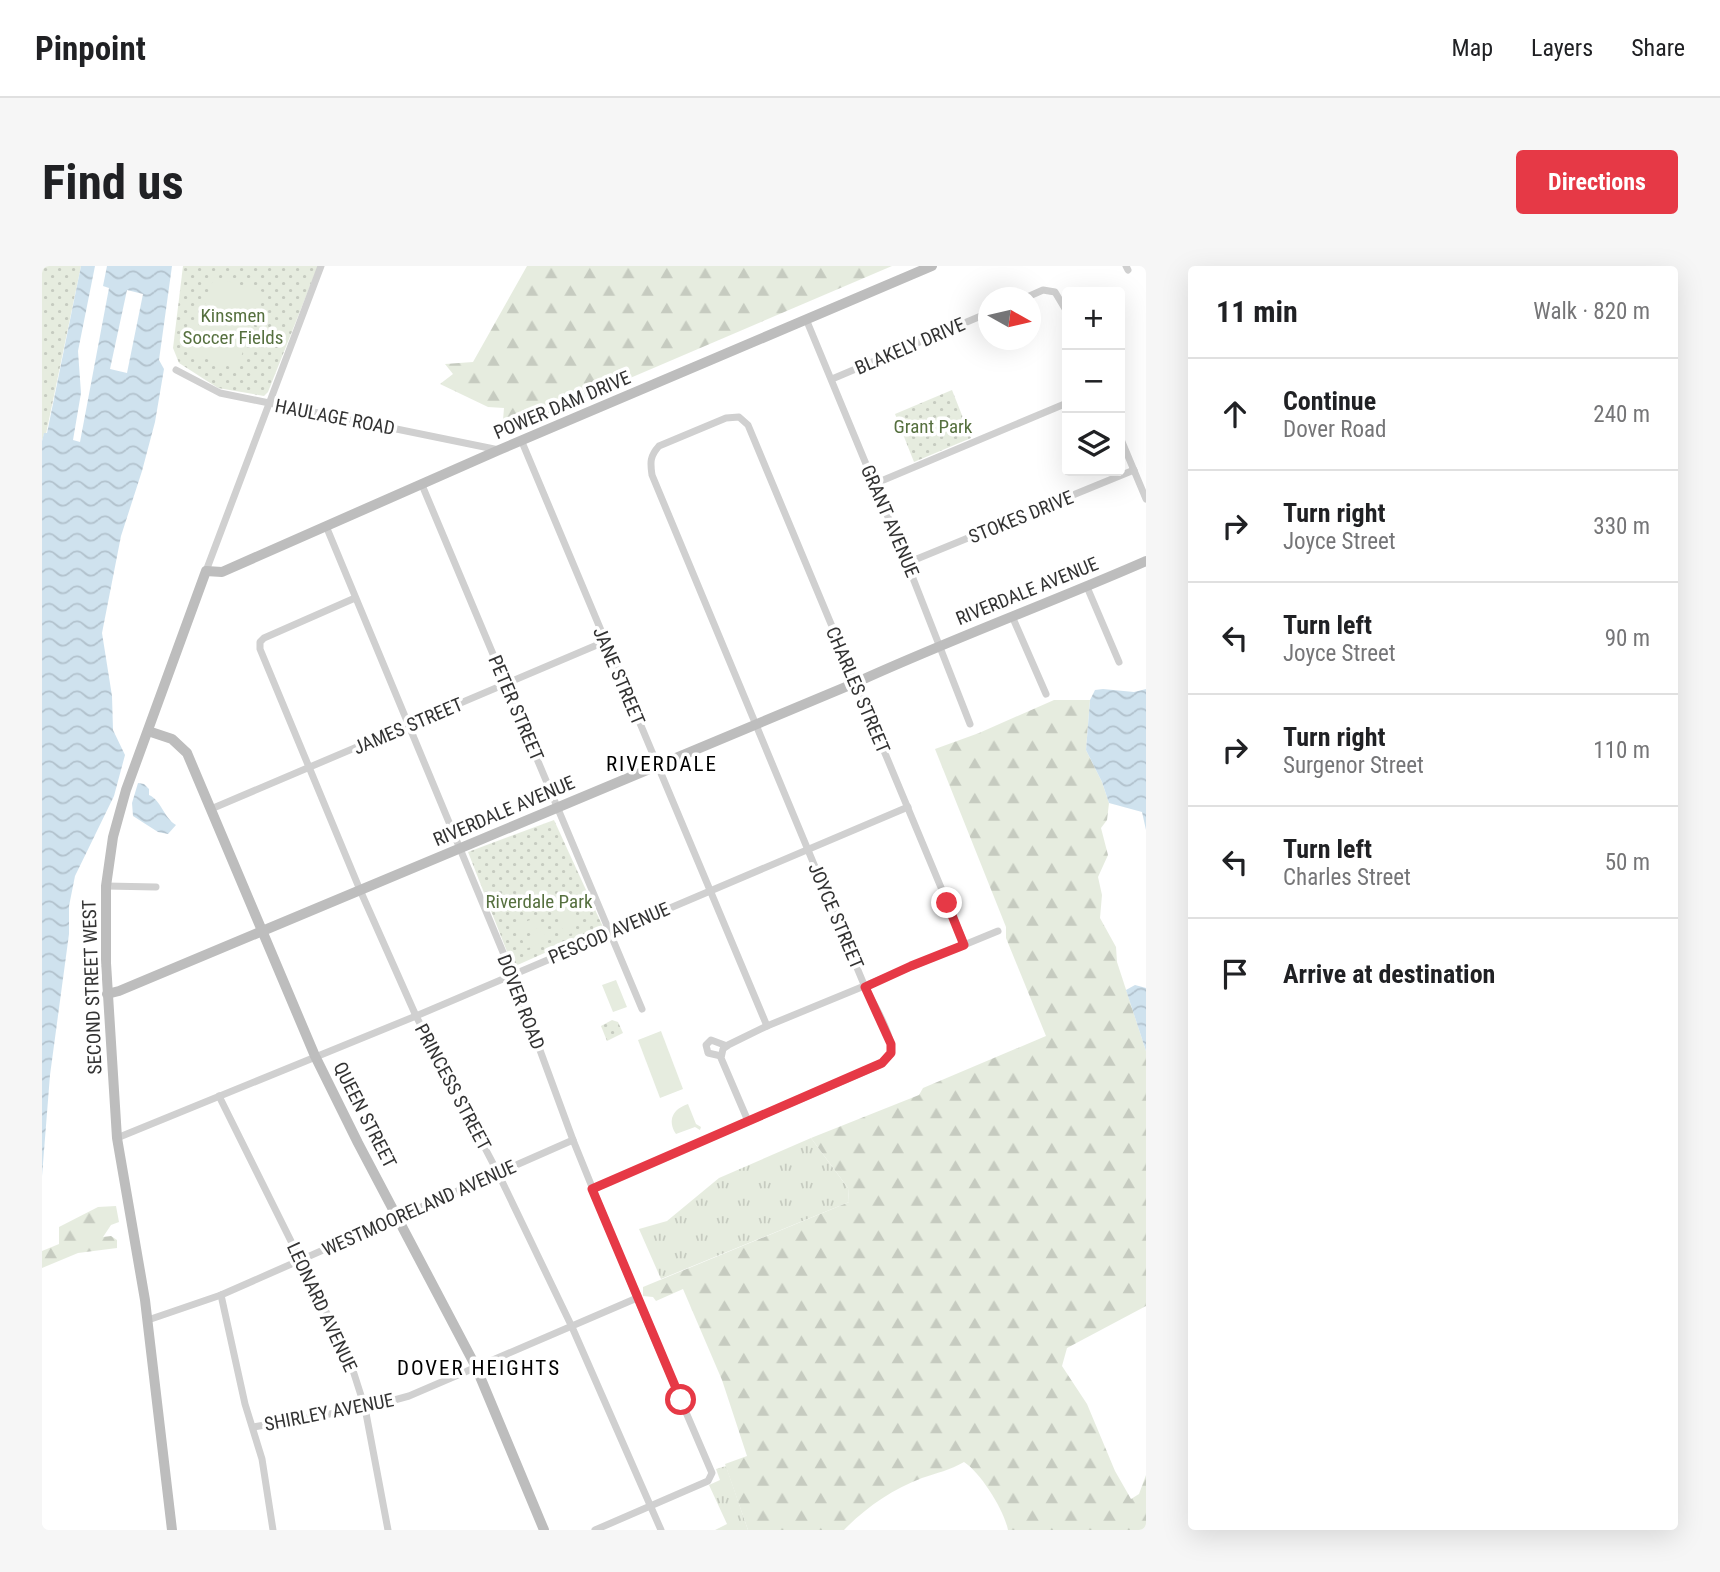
<!DOCTYPE html>
<html lang="en">
<head>
<meta charset="utf-8">
<style>
	:root { --surface:#fff; --page:#f6f6f6; --text:#202124; --muted:#757577; --line:#e0e0e0; --accent:#e63946 }
	body { margin:0; font-family:"Roboto Condensed",sans-serif; background:var(--page); color:var(--text) }
	.controls { position:absolute; right:21px; top:21px; display:grid; overflow:hidden; border-radius:7px; box-shadow:0 7px 28px #0002 }
	.controls button { width:63px; height:63px; display:grid; place-items:center; padding:0; border:0; border-bottom:2px solid var(--line); background:var(--surface); color:var(--text); font:35px sans-serif }
	.compass { position:absolute; left:936px; top:21px; width:63px; height:63px; border-radius:50%; background:var(--surface); box-shadow:0 7px 28px #0002; rotate:98deg }
	.stop { position:absolute; width:21px; height:21px; margin:-16px; border:5px solid #e63946; border-radius:50%; background:#fff }
	.stop.end { background:#e63946; border-color:#fff; box-shadow:0 2px 7px #0008 }
	.list { margin:0; padding:0; list-style:none }
	h2 { display:flex; justify-content:space-between; align-items:center; height:91px; margin:0; padding:0 28px; font-size:30px }
	h2 small { font-size:23px; font-weight:400; color:var(--muted) }
	.list li { display:grid; grid-template-columns:46px 1fr auto; gap:21px; align-items:center; box-sizing:border-box; height:112px; padding:0 28px; border-top:2px solid var(--line) }
	.list b { display:block; font-size:26px; white-space:nowrap }
	.list p { margin:0; font-size:23px; white-space:nowrap; color:var(--muted) }
	.list em { font-size:23px; font-style:normal; color:var(--muted) }
	.icon { flex:none; width:38px; height:38px; fill:none; stroke:currentColor; stroke-width:2; stroke-linecap:round; stroke-linejoin:round }
	.map { position:relative; flex:none; width:1104px; height:1264px; overflow:hidden; border-radius:7px }
	header { display:flex; align-items:center; gap:42px; box-sizing:border-box; height:98px; padding:0 35px; background:var(--surface); border-bottom:2px solid var(--line) }
	header strong { font-size:33px }
	nav { display:flex; gap:38px; margin-inline-start:auto; font-size:24px }
	.intro { display:flex; align-items:center; justify-content:space-between; box-sizing:border-box; height:168px; padding:0 42px }
	h1 { margin:0; font-size:49px }
	.button { padding:18px 32px; border-radius:7px; background:var(--accent); color:#fff; font-size:24px; font-weight:700 }
	main { display:flex; gap:42px; padding:0 42px }
	aside { flex:1; background:var(--surface); border-radius:7px; box-shadow:0 7px 28px #0002 }
	.map>svg:first-child { display:block }
</style>
</head>
<body>
<header>
<strong>Pinpoint</strong>
<nav><a>Map</a><a>Layers</a><a>Share</a></nav>
</header>
<div class="intro"><h1>Find us</h1><a class="button">Directions</a></div>
<main>
<div class="map">
<svg width="1104" height="1264" viewBox="0 0 1104 1264">
	<defs>
		<pattern id="grass-tufts" width="24" height="20" patternUnits="userSpaceOnUse" patternTransform="scale(1.75)"><rect width="24" height="20" fill="#e6ecdf"/><path d="M3 7l-1-3M5 7V3M7 7l1-3M15 17l-1-3M17 17v-4M19 17l1-3" fill="none" stroke="#c6cbc0"/></pattern>
		<pattern id="forest-firs" width="22" height="20" patternUnits="userSpaceOnUse" patternTransform="scale(1.75)"><rect width="22" height="20" fill="#e6ecdf"/><path d="M5 1l3.5 6h-7zM16 11l3.5 6h-7z" fill="#c6cbc0"/></pattern>
		<pattern id="park-dots" width="8" height="8" patternUnits="userSpaceOnUse" patternTransform="scale(1.75)"><rect width="8" height="8" fill="#e6ecdf"/><path d="M2 2h.1M6 6h.1" fill="none" stroke="#c6cbc0" stroke-width="1.8" stroke-linecap="round"/></pattern>
		<pattern id="water-waves" width="16" height="10" patternUnits="userSpaceOnUse" patternTransform="scale(1.75)"><rect width="16" height="10" fill="#cfe2ee"/><path d="M0 5q4-4 8 0t8 0" fill="none" stroke="#b2c2cd"/></pattern>
	</defs>
	<rect width="100%" height="100%" fill="#fff"/>
	<g fill="url(#grass-tufts)">
		<path d="M769,872l37,50 1,14 -188,77 -22,-50 28,-8 52,-43z"/>
		<path d="M684,1200l22,64h-33l12,-6 -18,-39 11,-5 -4,-11z"/>
	</g>
	<g fill="url(#forest-firs)">
		<path d="M485,0h365l-346,148 -17,4 -26,2 1,-12 -16,-1 -48,-23 13,-10 -8,-10 28,-2z"/>
		<path d="M1012,434h36l-4,50 16,32 7,21 -2,17 -6,8 7,27 -10,22 4,18 -2,23 16,29 1,15 29,89v255l-79,42 -5,18 25,38 28,67 16,28 8,-5 7,-19v55h-138c-4,-20 -27,-57 -44,-68 -14,8 -27,11 -42,16 -29,11 -57,30 -78,52h-96l-23,-66 22,-8 -25,-76 -39,-91 -27,12 -3,-4 -10,-1v-9l206,-85 -1,-14 -37,-50 108,-43 4,-7 123,-52 -40,-98v-11l-71,-178 44,-16z"/>
		<path d="M74,940l3,16 -8,3 -8,12 8,-1 6,4v8l-39,5 -36,15v-17l17,-7v-17l39,-20z"/>
	</g>
	<g fill="url(#park-dots)">
		<path d="M0,0h39l-35,168h-2l-2,7z"/>
		<path d="M141,0h135l-50,126 -4,4 -46,-8 -39,-25 -6,-15z"/>
		<path d="M910,124l19,48 -57,24 -19,-48z"/>
		<path d="M512,554l49,107 -90,40 -45,-115z"/>
		<path d="M570,754l6,2 5,11 -16,8 -6,-15z"/>
	</g>
	<g fill="#e6ecdf">
		<path d="M172,11l49,15 -26,77 -48,-16z"/>
		<path d="M526,641l9,24 -12,5 -9,-24z"/>
		<path d="M496,651l4,10 -22,8 -3,-10z"/>
		<path d="M501,664l4,10 -21,9 -4,-10z"/>
		<path d="M574,714l11,27 -14,5 -11,-27z"/>
		<path d="M619,765l22,58 -23,9 -22,-58z"/>
		<path d="M646,838l8,20 5,3 -1,3 -5,-3 -19,7c-9,-14 -3,-25 12,-30z"/>
	</g>
	<g fill="url(#water-waves)" fill-rule="evenodd">
		<path d="M39,0h14l-17,85 3,42 -8,47 7,2 29,-154 -6,-2 4,-20h65l-13,94 5,9 -9,53 -13,49 -21,65 -19,97 10,63 1,34 12,25 -11,41 -39,80 -6,30v28l-19,141 -8,101v-735l2,-8h3zM85,24l16,4 -16,79 -17,-4z"/>
		<path d="M1061,423l31,3 12,-3v141l-4,-18 -33,-9 -7,-21 -16,-32 4,-50 5,-10z"/>
		<path d="M96,517l6,1 5,5v6c12,5 15,23 27,30l-8,9 -10,-2 -25,-16 -1,-13z"/>
		<path d="M1093,719l11,3v63l-20,-61z"/>
	</g>
	<g fill="none" stroke-linecap="round" stroke-linejoin="round">
		<g stroke="#d0d0d0" stroke-width="7">
			<path d="M1084,0l2,4"/>
			<path d="M983,32l18,-8 12,2 12,20"/>
			<path d="M764,53l101,244 63,161"/>
			<path d="M134,104l44,23 279,57"/>
			<path d="M790,113l156,-66"/>
			<path d="M1078,171l26,62"/>
			<path d="M480,176l245,584"/>
			<path d="M832,218l193,-81"/>
			<path d="M380,219l220,524"/>
			<path d="M284,260l186,448 61,166 64,158 75,175 -4,8 -113,49"/>
			<path d="M865,297l227,-93"/>
			<path d="M164,305l115,-305"/>
			<path d="M1045,321l32,75"/>
			<path d="M313,332l-91,40 -4,4v7l100,241 56,126 82,157 74,154 89,203"/>
			<path d="M970,350l34,78"/>
			<path d="M169,543l393,-167"/>
			<path d="M64,620l50,1"/>
			<path d="M679,790l-13,-3 -2,-8 5,-5 16,6"/>
			<path d="M177,830l130,262 16,50 23,122"/>
			<path d="M706,855l-27,-63 2,-9 5,-4 39,-19 231,-95"/>
			<path d="M75,872l299,-122 492,-209"/>
			<path d="M550,923l288,-124c4,-4 9,-7 11,-13 3,-15 -19,-51 -26,-65l-213,-512c-2,-13 -2,-19 7,-29l67,-28 13,-1 9,8 217,520"/>
			<path d="M179,1029l24,109 17,55 11,71"/>
			<path d="M106,1054l73,-25 352,-155"/>
			<path d="M211,1161l112,-19 44,-12 228,-98"/>
		</g>
		<g stroke="#bdbdbd" stroke-width="10">
			<path d="M106,465l24,8 15,14 128,303 43,87 118,224 68,163"/>
			<path d="M65,728l12,-3 736,-308c96,-44 195,-80 291,-122"/>
			<path d="M130,1264l-27,-230 -28,-162 -11,-175v-77l7,-49 13,-47 80,-219 16,1 277,-122 433,-184"/>
		</g>
	</g>
	<g fill="none" stroke-linecap="round" stroke-linejoin="round">
		<path stroke="#e63946" stroke-width="9" d="M639,1134l-89,-211 290,-126 9,-10v-9l-26,-57 46,-21 53,-21 -17,-42"/>
	</g>
	<g text-anchor="middle" dominant-baseline="central" stroke-width="7" stroke-linejoin="round" paint-order="stroke">
		<g font-size="19" fill="#56703f" stroke="#fff">
			<text x="191" y="49">Kinsmen<tspan x="191" dy="22">Soccer Fields</tspan></text>
			<text x="891" y="160">Grant Park</text>
			<text x="497" y="635">Riverdale Park</text>
		</g>
		<g font-size="19" fill="#333" stroke="#fff">
			<text transform="translate(868 80) rotate(-23)">BLAKELY DRIVE</text>
			<text transform="translate(520 139) rotate(-23)">POWER DAM DRIVE</text>
			<text transform="translate(293 151) rotate(11)">HAULAGE ROAD</text>
			<text transform="translate(979 251) rotate(-22)">STOKES DRIVE</text>
			<text transform="translate(848 255) rotate(67)">GRANT AVENUE</text>
			<text transform="translate(985 325) rotate(-22)">RIVERDALE AVENUE</text>
			<text transform="translate(577 410) rotate(67)">JANE STREET</text>
			<text transform="translate(816 424) rotate(67)">CHARLES STREET</text>
			<text transform="translate(474 442) rotate(67)">PETER STREET</text>
			<text transform="translate(366 460) rotate(-23)">JAMES STREET</text>
			<text transform="translate(462 545) rotate(-23)">RIVERDALE AVENUE</text>
			<text transform="translate(794 650) rotate(67)">JOYCE STREET</text>
			<text transform="translate(567 667) rotate(-23)">PESCOD AVENUE</text>
			<text transform="translate(50 721) rotate(-92)">SECOND STREET WEST</text>
			<text transform="translate(479 736) rotate(69)">DOVER ROAD</text>
			<text transform="translate(411 821) rotate(62)">PRINCESS STREET</text>
			<text transform="translate(323 849) rotate(63)">QUEEN STREET</text>
			<text transform="translate(377 942) rotate(-24)">WESTMOORELAND AVENUE</text>
			<text transform="translate(280 1041) rotate(65)">LEONARD AVENUE</text>
			<text transform="translate(287 1146) rotate(-11)">SHIRLEY AVENUE</text>
		</g>
		<g font-size="21" letter-spacing="2" fill="#000" stroke="#fff">
			<text x="620" y="498">RIVERDALE</text>
			<text x="437" y="1102">DOVER HEIGHTS</text>
		</g>
	</g>
</svg>
<div class="controls">
<button>+</button>
<button>−</button>
<button><svg class="icon" aria-label="layers" viewBox="0 0 24 24"><path d="M12 4l9 5-9 5-9-5zM3 14l9 5 9-5"/></svg></button>
</div>
<svg class="compass" viewBox="-18 -18 36 36"><path d="M0-13l5 13h-10z" fill="#e53935"/><path d="M0 13l5-13h-10z" fill="#757577"/></svg>
<div class="stop" style="left:639px;top:1134px"></div>
<div class="stop end" style="left:905px;top:637px"></div>
</div>
<aside>
<h2>11 min<small>Walk · 820 m</small></h2>
<ul class="list">
<li><svg class="icon" aria-label="ahead" viewBox="0 0 24 24"><path d="M12 20V5M6 11l6-6 6 6"/></svg><div><b>Continue</b><p>Dover Road</p></div><em>240 m</em></li>
<li><svg class="icon" aria-label="right" viewBox="0 0 24 24"><path d="M7 20v-9h11M14 6l5 5-5 5"/></svg><div><b>Turn right</b><p>Joyce Street</p></div><em>330 m</em></li>
<li><svg class="icon" aria-label="left" viewBox="0 0 24 24"><path d="M17 20v-9H6M10 6l-5 5 5 5"/></svg><div><b>Turn left</b><p>Joyce Street</p></div><em>90 m</em></li>
<li><svg class="icon" aria-label="right" viewBox="0 0 24 24"><path d="M7 20v-9h11M14 6l5 5-5 5"/></svg><div><b>Turn right</b><p>Surgenor Street</p></div><em>110 m</em></li>
<li><svg class="icon" aria-label="left" viewBox="0 0 24 24"><path d="M17 20v-9H6M10 6l-5 5 5 5"/></svg><div><b>Turn left</b><p>Charles Street</p></div><em>50 m</em></li>
<li><svg class="icon" aria-label="arrive" viewBox="0 0 24 24"><path d="M6 21V4h12l-3 4 3 4H6"/></svg><div><b>Arrive at destination</b></div></li>
</ul>
</aside>
</main>
</body>
</html>
